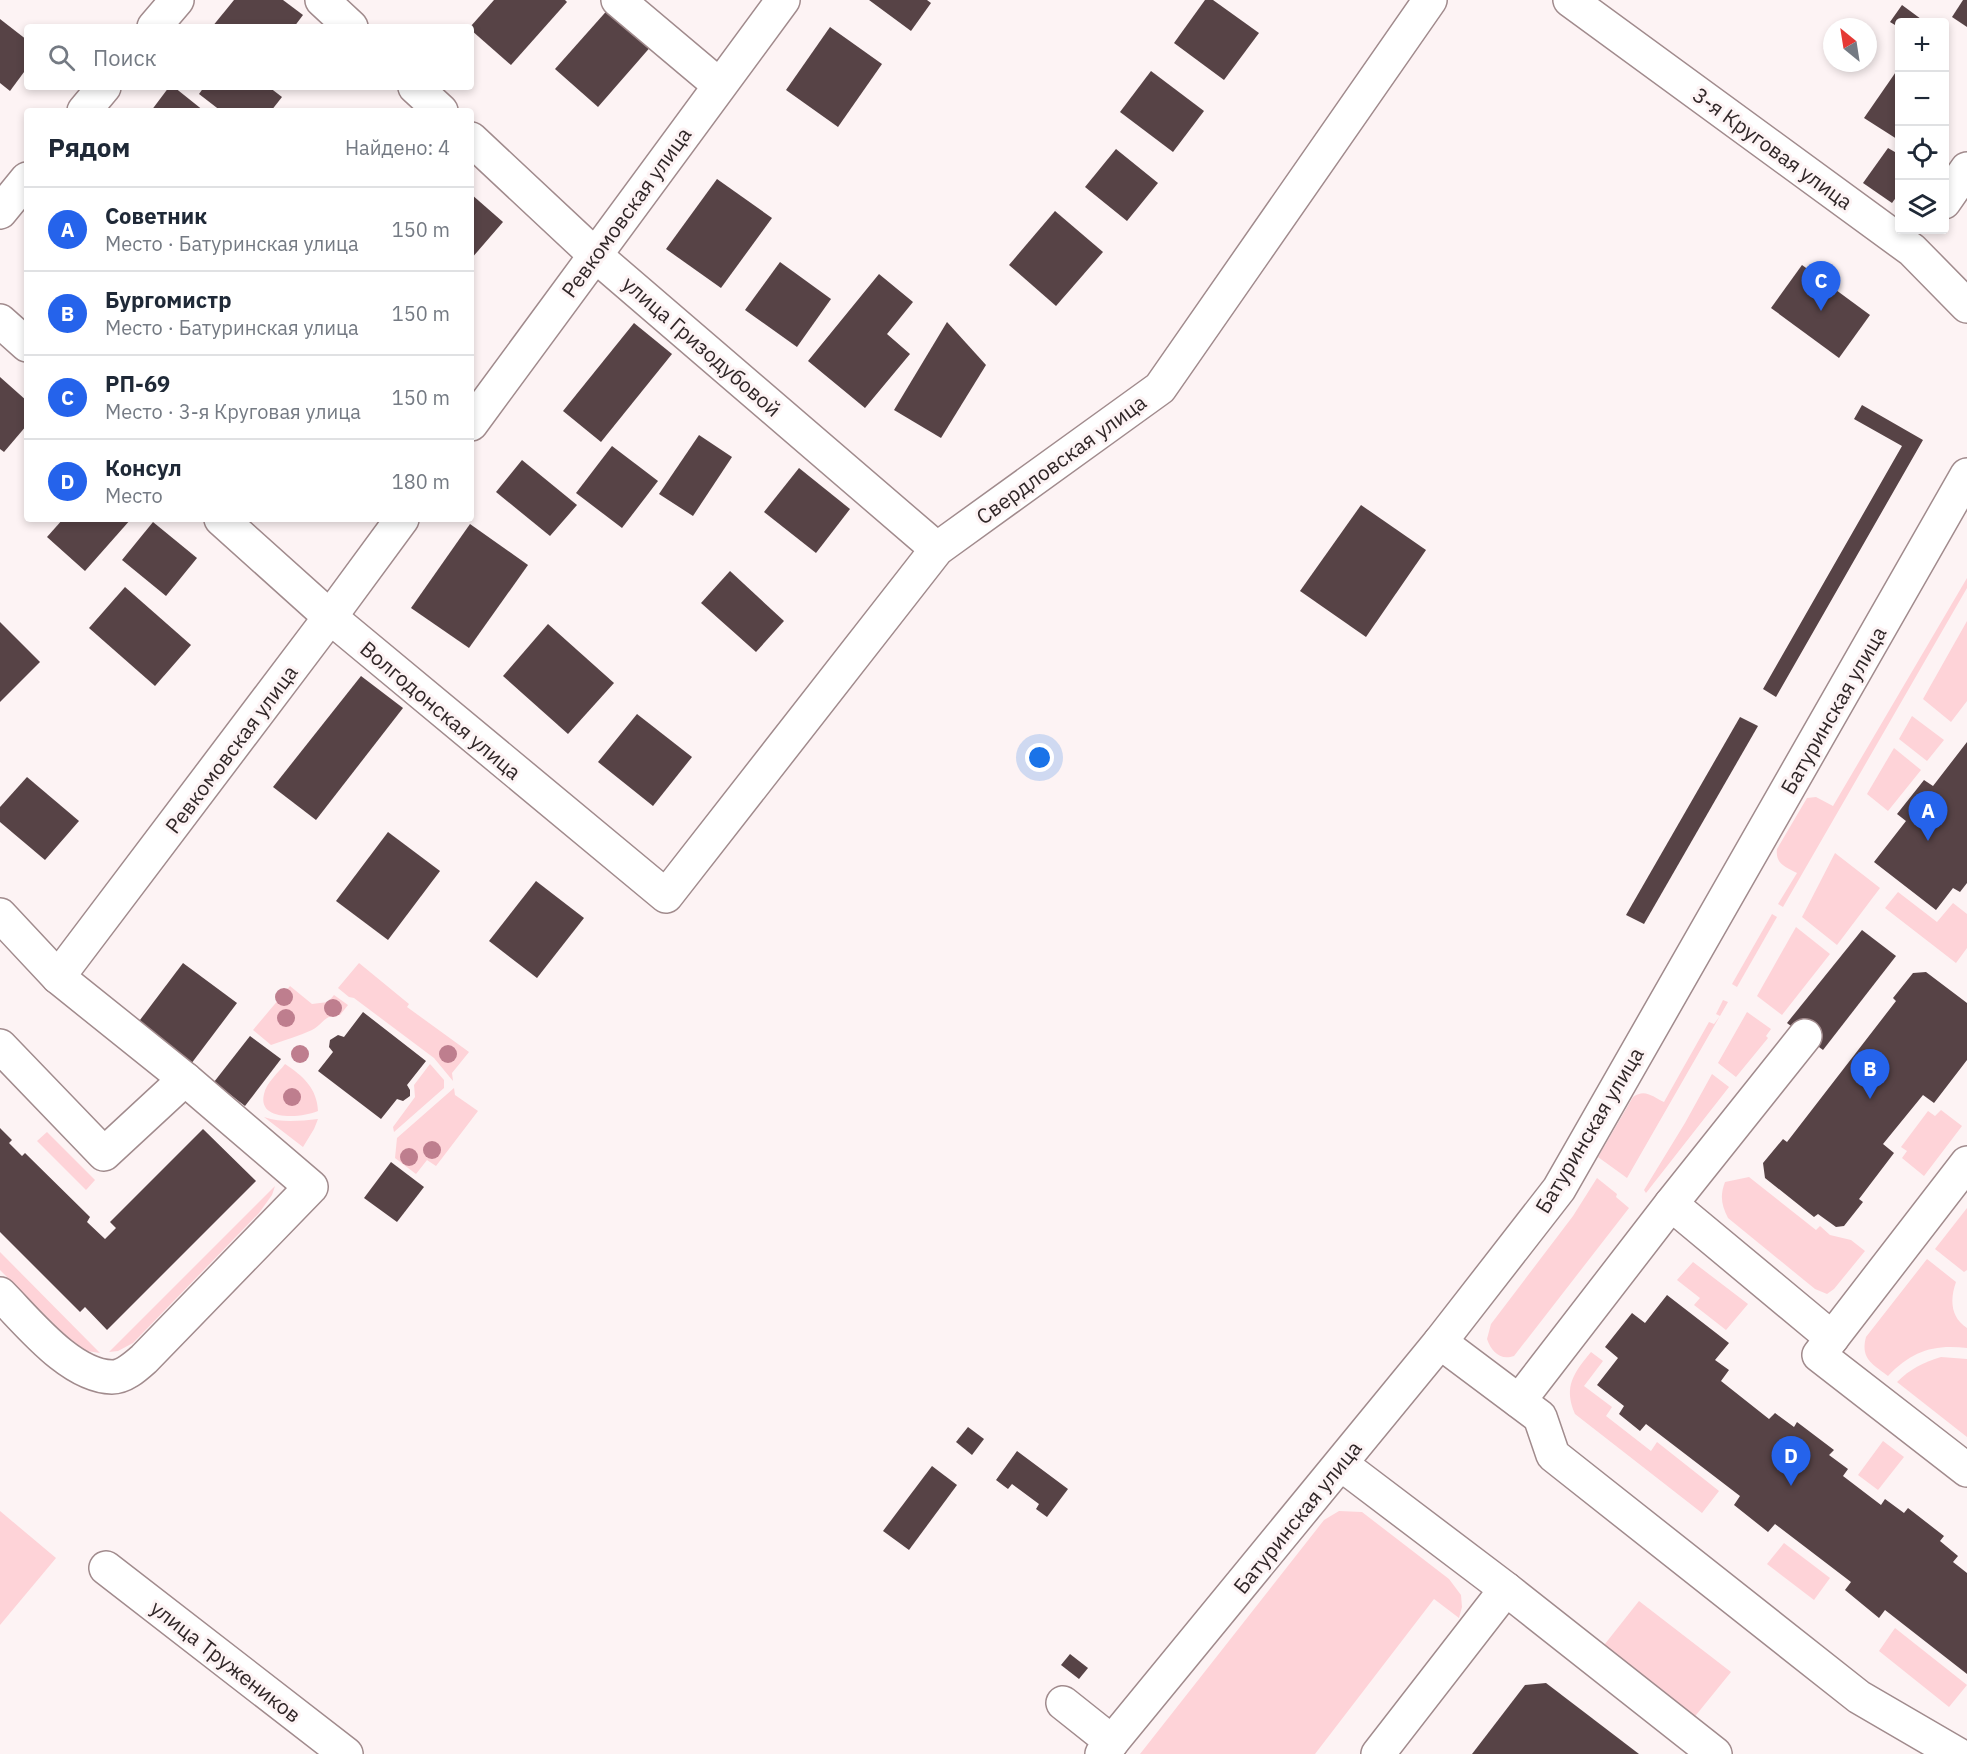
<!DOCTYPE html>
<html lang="ru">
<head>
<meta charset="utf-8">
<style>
	:root { --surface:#fff; --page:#f6f6f7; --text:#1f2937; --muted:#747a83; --line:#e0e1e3; --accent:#2563eb }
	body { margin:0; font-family:"IBM Plex Sans",sans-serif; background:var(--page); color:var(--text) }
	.controls { position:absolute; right:18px; top:18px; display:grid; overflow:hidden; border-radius:6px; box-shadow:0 3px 9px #0003 }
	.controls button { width:54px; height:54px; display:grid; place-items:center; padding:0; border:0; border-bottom:2px solid var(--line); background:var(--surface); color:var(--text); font:30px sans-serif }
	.compass { position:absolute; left:1823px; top:18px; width:54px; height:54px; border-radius:50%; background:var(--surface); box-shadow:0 3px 9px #0003; rotate:330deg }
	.you { position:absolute; left:1040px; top:758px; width:21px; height:21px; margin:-15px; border:4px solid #fff; border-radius:50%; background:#1a73e8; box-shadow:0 0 0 9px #1a73e833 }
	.badge { display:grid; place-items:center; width:39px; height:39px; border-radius:50%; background:var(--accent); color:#fff; font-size:20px; font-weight:700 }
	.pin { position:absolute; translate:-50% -50px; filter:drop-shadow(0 2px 3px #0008) }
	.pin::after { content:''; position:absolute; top:32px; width:21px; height:18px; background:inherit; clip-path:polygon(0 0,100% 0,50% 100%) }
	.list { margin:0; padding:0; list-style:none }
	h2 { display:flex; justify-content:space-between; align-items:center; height:78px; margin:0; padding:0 24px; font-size:26px }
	h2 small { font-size:20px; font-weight:400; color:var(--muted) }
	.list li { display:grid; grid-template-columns:39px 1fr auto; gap:18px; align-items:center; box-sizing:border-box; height:84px; padding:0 24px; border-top:2px solid var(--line) }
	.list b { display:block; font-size:22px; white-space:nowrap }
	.list p { margin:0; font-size:20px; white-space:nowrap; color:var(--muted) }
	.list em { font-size:20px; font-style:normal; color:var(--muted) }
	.icon { flex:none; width:33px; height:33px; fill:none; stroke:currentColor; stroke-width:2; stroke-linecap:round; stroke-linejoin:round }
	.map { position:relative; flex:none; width:1967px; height:1754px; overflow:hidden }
	.search { position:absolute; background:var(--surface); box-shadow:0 3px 9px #0003; left:24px; top:24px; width:450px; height:66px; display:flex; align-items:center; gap:15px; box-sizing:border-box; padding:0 21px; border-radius:6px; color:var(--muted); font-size:22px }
	.panel { position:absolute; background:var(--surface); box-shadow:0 3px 9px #0003; left:24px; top:108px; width:450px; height:414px; border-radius:6px }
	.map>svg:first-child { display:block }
</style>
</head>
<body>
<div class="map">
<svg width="1967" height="1754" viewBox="0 0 1967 1754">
	<rect width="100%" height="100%" fill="#fdf3f4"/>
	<g fill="#fed3d8">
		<path d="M1967,578v10l-184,319 -5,-3 19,-31c-11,-6 -22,-9 -20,-24l30,-51 9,-1 17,9z"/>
		<path d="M1967,621v80l-16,21 -28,-23z"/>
		<path d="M1912,716l32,24 -17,21 -28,-22z"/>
		<path d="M1894,748l27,22 -33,41 -21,-17z"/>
		<path d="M1835,853l45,35 -43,57 -35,-28z"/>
		<path d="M1898,892l39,30 16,-19 14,11v34l-11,15 -71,-55z"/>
		<path d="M1772,914l5,3 -40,70 -5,-3z"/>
		<path d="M1796,927l34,27 -48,61 -25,-19z"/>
		<path d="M359,963l50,41 -2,3 62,45 -17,21 1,8 -19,-23 -80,-60 -5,-1 -11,-9z"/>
		<path d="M290,986l22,18 16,-2 6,-7 14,10 -8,10c-16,0 -17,9 -28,15 -13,6 -28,10 -41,15l-18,-15z"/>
		<path d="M1723,1000l5,2 -101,176 -29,-21 35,-60c12,-9 20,0 31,5l45,-80 5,2 6,-8 -4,-2z"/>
		<path d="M1747,1012l24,17 -5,7 2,2 -32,39 -18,-14z"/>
		<path d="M285,1064c18,12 32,24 33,47 -16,7 -61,11 -54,-17 2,-11 15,-22 21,-30z"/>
		<path d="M430,1064l14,16v8l-50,44 -1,-5 22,-30 -1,-12z"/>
		<path d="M1712,1074l17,13 -83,106 -2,-3 41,-67z"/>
		<path d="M454,1088l1,7 23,16 -42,55 -9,-6 -11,14 -21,-16 2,-20z"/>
		<path d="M1941,1110l21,16 -38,50 -22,-18 5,-7 -6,-4 27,-36 7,5z"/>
		<path d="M264,1117c18,6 35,4 54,2l-4,10 -11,18z"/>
		<path d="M47,1132l48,48 -9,10 -49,-49z"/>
		<path d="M1749,1177l67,53 4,-4 10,9 21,5 14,11 -31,38 -7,5 -12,-5 -87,-71c-7,-13 -8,-23 -3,-36z"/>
		<path d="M1597,1178l20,16 -1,3 13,11 -115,148c-14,5 -23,-5 -27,-17l4,-15 82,-108z"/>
		<path d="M275,1186l-3,9 -13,18 -126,130 -15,8 -9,1z"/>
		<path d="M1967,1208v62l-3,2 -29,-23z"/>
		<path d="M0,1252l100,101 -13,-2 -10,-4 -77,-77z"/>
		<path d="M1927,1259l29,23c-6,17 -6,35 11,46v20c-34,-4 -55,3 -79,28 -15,-12 -28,-17 -22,-39z"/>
		<path d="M1693,1262l55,42 -22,26 -32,-25 6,-7 -23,-18z"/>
		<path d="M1591,1352l12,9 -19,25 28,21 -6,9 45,35 6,-9 62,49 -17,22 -127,-99c-12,-28 -1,-41 16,-62z"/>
		<path d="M1941,1357l26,2v78l-70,-55c13,-13 27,-20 44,-25z"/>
		<path d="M1883,1441l21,16 -26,33 -20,-15z"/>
		<path d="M0,1511l56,47 -56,67z"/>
		<path d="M1339,1511l23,1 87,67 12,16 1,12 -3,11 -25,-19 -119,155h-175l184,-234z"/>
		<path d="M1784,1543l46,35 -16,22 -47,-36z"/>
		<path d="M1639,1601l92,71 -39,48 -91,-71z"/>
		<path d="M1895,1628l72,57 -18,22 -70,-56z"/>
	</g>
	<g fill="#574346">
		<path d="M234,0h49l20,15 -9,12h-82z"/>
		<path d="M494,0h71l2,2 -56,63 -40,-35v-4z"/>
		<path d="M869,0h58l4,3 -20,28z"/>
		<path d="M1205,0h8l46,33 -35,47 -50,-37z"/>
		<path d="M1963,0h4v27l-15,-10z"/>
		<path d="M1902,5l19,14 -2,3h-19v6l-10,-6z"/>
		<path d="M611,6l42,38 -55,63 -43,-38z"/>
		<path d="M0,19l27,21v28l-17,23 -10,-8z"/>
		<path d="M830,27l52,37 -44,63 -52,-37z"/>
		<path d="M1900,66v75l-36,-23z"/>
		<path d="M1151,71l53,40 -31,41 -53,-40z"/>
		<path d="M169,87h5l30,24h-53z"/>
		<path d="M204,87h65l13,10 -11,14h-50l-22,-17z"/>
		<path d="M1888,148l12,7v37l-8,11 -29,-20z"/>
		<path d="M1116,149l42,34 -31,38 -42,-34z"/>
		<path d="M717,179l55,39 -51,70 -55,-39z"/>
		<path d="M471,194l32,28 -32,37z"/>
		<path d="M1055,211l48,41 -47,54 -47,-41z"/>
		<path d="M780,262l51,37 -34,48 -52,-37z"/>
		<path d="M1802,265l68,50 -31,43 -68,-50z"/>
		<path d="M879,274l34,28 -26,32 23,20 -45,54 -57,-47z"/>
		<path d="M947,322l39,43 -45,73 -47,-28z"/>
		<path d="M634,323l38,31 -71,88 -38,-31z"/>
		<path d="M0,377l27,24v24l-23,27 -4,-3z"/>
		<path d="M1862,405l61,35 -147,257 -13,-8 139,-243 -48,-27z"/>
		<path d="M699,435l33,22 -39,59 -34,-22z"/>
		<path d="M612,446l46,35 -36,47 -46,-35z"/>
		<path d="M522,460l55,45 -27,31 -54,-44z"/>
		<path d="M799,468l51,41 -34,44 -52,-41z"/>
		<path d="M1361,505l65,45 -60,87 -66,-46z"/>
		<path d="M63,519h68l-46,52 -38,-34z"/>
		<path d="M153,522l44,36 -31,38 -44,-36z"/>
		<path d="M470,524l58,41 -59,83 -58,-40z"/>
		<path d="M730,571l54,50 -28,31 -55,-49z"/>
		<path d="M125,587l66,58 -36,41 -66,-58z"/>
		<path d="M0,622l40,40 -40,40z"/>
		<path d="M548,624l66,59 -46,51 -65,-58z"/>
		<path d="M361,676l42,32 -87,112 -43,-33z"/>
		<path d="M637,714l55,43 -39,49 -55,-44z"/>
		<path d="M1740,717l18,9 -114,198 -18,-9z"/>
		<path d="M1967,742v141l-7,9 -7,-4 -17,22 -62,-48 32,-41 -9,-7 27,-34 9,6z"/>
		<path d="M27,777l52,44 -34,39 -45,-38v-15z"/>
		<path d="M388,832l52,39 -52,69 -52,-39z"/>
		<path d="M536,881l48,37 -47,60 -48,-37z"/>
		<path d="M1862,930l34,26 -73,94 -36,-27z"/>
		<path d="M183,963l54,40 -46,61 -54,-40z"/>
		<path d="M1926,972l41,31v57l-33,43 -11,-8 -40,49 11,9 -35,46 4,3 -19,24 -8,1 -18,-13 -4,3 -49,-39 -2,-15 20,-24 4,3 109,-141 -3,-3 20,-25z"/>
		<path d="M363,1012l63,49 -19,24 3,5v6l-7,5 -6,-2 -16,20 -63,-48 15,-19 -4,-5 1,-7 8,-5 6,2z"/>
		<path d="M250,1036l31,23 -36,47 -31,-24z"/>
		<path d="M0,1128l12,12 -3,3 13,13 3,-3 65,64 -3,5 18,17 11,-11 -6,-6 93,-93 53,52 -149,149 -22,-23 -5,5 -80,-80z"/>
		<path d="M391,1162l33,25 -27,35 -33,-24z"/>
		<path d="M1667,1295l62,48 -14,17 14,10 -8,11 48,38 6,-6 19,14 3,-5 37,28 -5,5 19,14 -5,7 38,29 4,-6 19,14 4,-5 36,28 -4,5 18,15 -5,6 14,11v101l-82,-64 -6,8 -34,-28 6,-8 -76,-58 -7,8 -34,-27 6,-9 -94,-72 -6,7 -21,-17 5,-8 -27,-21 21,-27 -13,-11 27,-34 13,10z"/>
		<path d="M968,1427l16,12 -12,16 -16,-13z"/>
		<path d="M1017,1451l51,38 -21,28 -11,-8 3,-5 -27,-20 -4,5 -12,-9z"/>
		<path d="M932,1466l25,19 -48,65 -26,-19z"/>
		<path d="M1070,1654l18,14 -9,11 -18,-14z"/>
		<path d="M1546,1683l93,71h-167l53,-69z"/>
	</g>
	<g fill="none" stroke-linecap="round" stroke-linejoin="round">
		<defs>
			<g id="minor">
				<path d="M322,0l29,27"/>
				<path d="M618,0l101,85"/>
				<path d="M1570,0l342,250 55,56"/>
				<path d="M154,27l23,-27"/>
				<path d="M415,87l26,24"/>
				<path d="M84,111l20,-24"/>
				<path d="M471,139l124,116 342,294"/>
				<path d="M1944,202l23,-33"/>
				<path d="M0,212l27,-33"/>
				<path d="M0,321l27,24"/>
				<path d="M471,424l312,-424"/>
				<path d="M221,519l109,98 336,279 271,-347 223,-161 270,-388"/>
				<path d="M0,915l58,62 127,102 126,108 -167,172c-9,8 -20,18 -32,18 -42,-1 -84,-55 -112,-83"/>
				<path d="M58,977l272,-360 72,-98"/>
				<path d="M0,1046l104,108 81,-75"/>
				<path d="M1671,1204l161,134 -13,17 148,115"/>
				<path d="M1832,1338l135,-175"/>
				<path d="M1440,1342l100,75 13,38 306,242 98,57"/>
				<path d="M1519,1401l152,-197 134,-168"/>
				<path d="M1341,1464l165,125 209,165"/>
				<path d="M106,1568l240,186"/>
				<path d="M1063,1703l49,39"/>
				<path d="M1102,1754l338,-412 119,-153 408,-714"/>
				<path d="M1378,1754l128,-165"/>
			</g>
		</defs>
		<use href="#minor" stroke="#a18b8d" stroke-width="36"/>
		<use href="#minor" stroke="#fff" stroke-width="33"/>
	</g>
	<g fill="#be7e8e">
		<circle cx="284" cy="997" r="9"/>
		<circle cx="333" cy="1008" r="9"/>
		<circle cx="286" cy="1018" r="9"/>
		<circle cx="300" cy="1054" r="9"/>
		<circle cx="448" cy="1054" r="9"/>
		<circle cx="292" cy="1097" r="9"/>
		<circle cx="432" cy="1150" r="9"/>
		<circle cx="409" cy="1157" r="9"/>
	</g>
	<g text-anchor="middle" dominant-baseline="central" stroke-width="6" stroke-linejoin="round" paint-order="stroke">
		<g font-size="21" fill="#302728" stroke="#fdf3f4">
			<text transform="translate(1773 148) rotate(36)">3-я Круговая улица</text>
			<text transform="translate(626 212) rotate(-54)">Ревкомовская улица</text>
			<text transform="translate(702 346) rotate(41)">улица Гризодубовой</text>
			<text transform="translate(1061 459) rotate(-36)">Свердловская улица</text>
			<text transform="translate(441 710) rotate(40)">Волгодонская улица</text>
			<text transform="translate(1833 710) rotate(-60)">Батуринская улица</text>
			<text transform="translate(231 749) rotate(-53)">Ревкомовская улица</text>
			<text transform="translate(1589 1130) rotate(-59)">Батуринская улица</text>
			<text transform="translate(1297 1517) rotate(-51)">Батуринская улица</text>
			<text transform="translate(226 1661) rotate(38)">улица Тружеников</text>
		</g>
	</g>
</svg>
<div class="controls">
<button>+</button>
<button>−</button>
<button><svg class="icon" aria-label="locate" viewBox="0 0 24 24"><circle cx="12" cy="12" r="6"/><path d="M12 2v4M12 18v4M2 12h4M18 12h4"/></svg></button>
<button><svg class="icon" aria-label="layers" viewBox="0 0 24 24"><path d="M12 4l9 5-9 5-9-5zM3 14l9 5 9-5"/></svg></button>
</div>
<svg class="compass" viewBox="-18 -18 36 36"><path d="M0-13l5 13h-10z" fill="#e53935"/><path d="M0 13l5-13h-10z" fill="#747a83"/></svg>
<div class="you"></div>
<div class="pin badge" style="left:1928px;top:841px">A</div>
<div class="pin badge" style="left:1870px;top:1099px">B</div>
<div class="pin badge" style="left:1821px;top:311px">C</div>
<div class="pin badge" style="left:1791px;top:1486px">D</div>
<div class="search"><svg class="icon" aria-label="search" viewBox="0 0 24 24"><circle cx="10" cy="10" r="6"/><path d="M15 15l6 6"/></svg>Поиск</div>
<section class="panel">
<h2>Рядом<small>Найдено: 4</small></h2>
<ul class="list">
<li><span class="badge">A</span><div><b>Советник</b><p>Место · Батуринская улица</p></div><em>150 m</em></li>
<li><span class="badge">B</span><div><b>Бургомистр</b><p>Место · Батуринская улица</p></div><em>150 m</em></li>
<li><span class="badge">C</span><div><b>РП-69</b><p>Место · 3-я Круговая улица</p></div><em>150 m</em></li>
<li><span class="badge">D</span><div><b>Консул</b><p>Место</p></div><em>180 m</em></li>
</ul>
</section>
</div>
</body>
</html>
